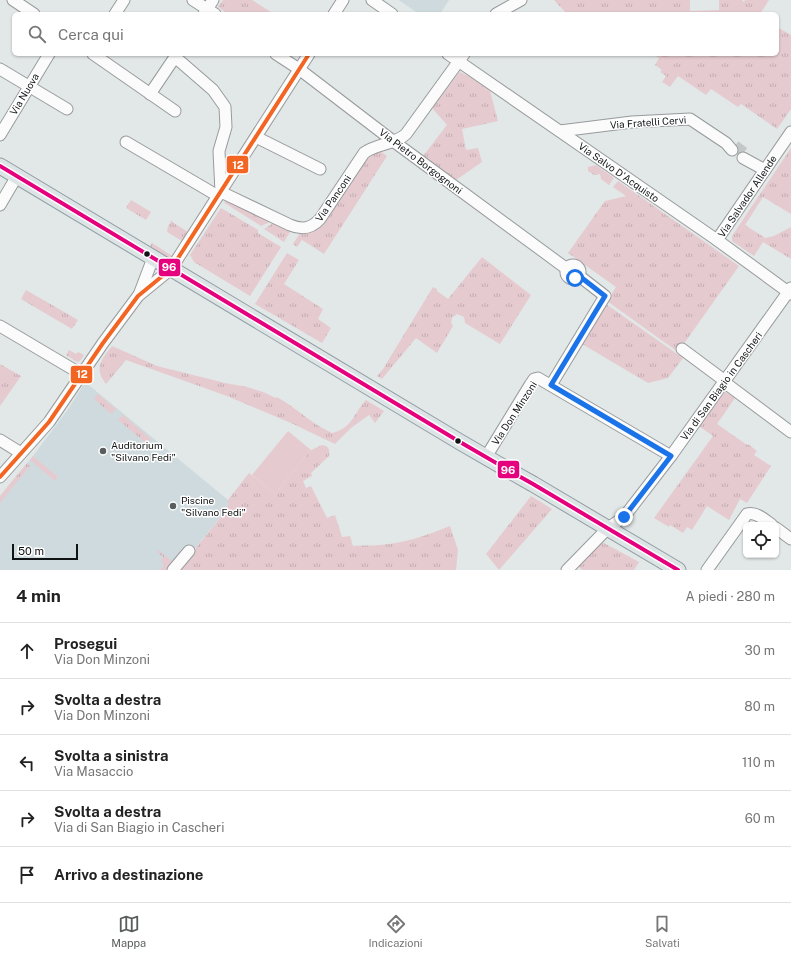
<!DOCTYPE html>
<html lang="it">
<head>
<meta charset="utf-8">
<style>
	:root { --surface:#fff; --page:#f2f2f2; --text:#222; --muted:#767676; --line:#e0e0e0; --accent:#5a5d5e }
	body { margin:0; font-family:"Public Sans",sans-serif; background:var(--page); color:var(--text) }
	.controls { position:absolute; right:12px; bottom:12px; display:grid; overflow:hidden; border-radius:6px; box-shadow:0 1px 3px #0004 }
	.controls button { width:36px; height:36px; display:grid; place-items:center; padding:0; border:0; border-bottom:1px solid var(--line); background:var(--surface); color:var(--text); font:20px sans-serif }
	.scale { position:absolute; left:12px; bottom:10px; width:66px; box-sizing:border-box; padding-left:4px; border:2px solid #101314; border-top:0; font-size:11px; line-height:14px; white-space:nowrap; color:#101314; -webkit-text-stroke:3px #fff; paint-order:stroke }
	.stop { position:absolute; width:12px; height:12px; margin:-9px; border:3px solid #1a73e8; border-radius:50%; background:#fff }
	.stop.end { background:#1a73e8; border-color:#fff; box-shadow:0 1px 4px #0008 }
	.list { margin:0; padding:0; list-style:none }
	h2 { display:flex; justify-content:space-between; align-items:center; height:52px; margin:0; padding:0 16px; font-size:17px }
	h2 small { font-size:13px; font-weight:400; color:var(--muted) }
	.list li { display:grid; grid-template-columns:26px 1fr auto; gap:12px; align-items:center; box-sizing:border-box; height:56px; padding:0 16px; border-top:1px solid var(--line) }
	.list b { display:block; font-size:15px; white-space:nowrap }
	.list p { margin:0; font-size:13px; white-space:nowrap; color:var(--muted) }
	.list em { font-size:13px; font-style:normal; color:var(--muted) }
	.icon { flex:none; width:22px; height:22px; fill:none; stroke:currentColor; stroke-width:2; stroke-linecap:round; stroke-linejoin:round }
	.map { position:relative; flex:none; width:791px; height:570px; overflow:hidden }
	.search { position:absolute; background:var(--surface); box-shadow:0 1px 3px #0004; left:12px; right:12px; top:12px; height:44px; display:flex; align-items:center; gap:10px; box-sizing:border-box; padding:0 14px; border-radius:6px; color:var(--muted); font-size:15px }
	.sheet { height:332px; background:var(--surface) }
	nav { display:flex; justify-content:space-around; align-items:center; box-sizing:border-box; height:56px; border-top:1px solid var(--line); background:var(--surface); font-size:11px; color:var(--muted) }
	nav a { display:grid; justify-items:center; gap:2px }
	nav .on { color:var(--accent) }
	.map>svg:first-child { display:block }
</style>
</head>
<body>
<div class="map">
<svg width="791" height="570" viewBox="0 0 791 570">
	<defs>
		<pattern id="grass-tufts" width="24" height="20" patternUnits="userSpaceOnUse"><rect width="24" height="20" fill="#e5cbd0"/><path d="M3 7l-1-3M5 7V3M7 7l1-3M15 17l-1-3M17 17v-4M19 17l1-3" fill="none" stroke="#c3adb2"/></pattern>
	</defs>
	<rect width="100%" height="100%" fill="#e2e7e7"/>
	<g fill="#cedadd">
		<path d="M399,0h50l-9,14h-21z"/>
		<path d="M85,382l143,118v4l-2,6 -34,42 -7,-6 -19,24h-166v-74l33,-40 36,-48z"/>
	</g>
	<g fill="url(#grass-tufts)">
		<path d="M223,0h29l22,14h-46l-10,-7z"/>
		<path d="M554,0h136v11l29,-1v-10h23l2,2 1,-2h24l-9,14h-193z"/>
		<path d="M777,27l14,8v74l-14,20 -36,-25 -3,3 -27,-18 -5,6 -28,-19 -8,11 -8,-5 4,-6 -6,-4 2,-2 -7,-5 4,-7 -7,-4h125z"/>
		<path d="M460,72l10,5 20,14 8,30 -36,8 4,21 12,-2 4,14 -26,18 -33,-24 24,-31 -15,-17 26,-34z"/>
		<path d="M791,148v66l-28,-17 -18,28 20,13 9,-2 17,-9v32l-28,-17 -9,14 -22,-15v-5z"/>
		<path d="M380,151l7,5 -63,98 -22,-14 -5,7 -4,-3 7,-11 67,-74z"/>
		<path d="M596,165l18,13 -5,7 -8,-6 -1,-5 -6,1 -6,-4v-4z"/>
		<path d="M618,181l121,85 -61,86 -71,-51 9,-14 -48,-34 37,-52 21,-5 -13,-9z"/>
		<path d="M131,200l20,12 -5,8 -20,-12z"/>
		<path d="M230,201l40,21 -9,4 -38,-24z"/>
		<path d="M221,208l37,22v3l23,14 -31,49 -56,-34 -4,-7z"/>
		<path d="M172,220l1,1 -1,1 16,10 -6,9 -15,-9 1,-6z"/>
		<path d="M273,223l17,9 -6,10 -20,-13z"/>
		<path d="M152,243l22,14 -2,4 -19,-10 1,-2 -4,-3z"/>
		<path d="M287,253l12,7 -15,24 39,25 -5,10 13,9 -9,15 -67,-39z"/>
		<path d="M482,257l49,38 -31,49 -35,-21 -1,-6 -7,-3 -5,4 -1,4 2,4 -16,27 -21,-15 -34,41 -5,-3 6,-7 50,-82 4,2v2l11,8z"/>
		<path d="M26,290l52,30 -6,9 -51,-30z"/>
		<path d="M606,304l77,54 -15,20 -20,5 -66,-39z"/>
		<path d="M112,346l45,20 68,17 22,4 16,5 13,6 1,-1c19,11 35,27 55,36 21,-5 21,-19 34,-33l18,11 -9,12 -6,-8 -18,13 -16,16 -44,-21 -64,-27 -101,-36 -20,24c-13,-16 -4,-25 6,-38z"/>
		<path d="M69,350l7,4 2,-2 6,3 -4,6 -3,1 -11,-7z"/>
		<path d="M0,364l21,12 -21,30z"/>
		<path d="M725,392l10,6 -18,26 30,21 1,-1 9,7 -3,4 17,11 -24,37 -7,-4 -11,21 -22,-14 -15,24 -5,-3 -4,6 -13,-8 -1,2 -15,-9 59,-82 -14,-10z"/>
		<path d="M98,394l18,15 -5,5 -17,-15z"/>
		<path d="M123,415l28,24 -4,5 -29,-24z"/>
		<path d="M322,445c7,1 8,5 7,11l-18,17 1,3 -9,5 3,7 5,-2 16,32 8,-3 7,22 8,-1 3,10c9,-1 18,0 27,-1 25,-2 48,-10 70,-19l8,24 -2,20h-278l46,-57 4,-8v-5l21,-27 26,21 36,-44z"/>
		<path d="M33,456l25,21 -3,4 -25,-21z"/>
		<path d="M27,463l3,3 -30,37v-7z"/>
		<path d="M531,496l21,13 -53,61 -13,-16z"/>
		<path d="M602,542l37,20 -5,8h-52l-4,-4z"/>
		<path d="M158,550l15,12 -7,8h-7l4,-3v-4l-2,-3 2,-3 -6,-5z"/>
	</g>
	<path fill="#e5cbd0" d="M288,431l23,19 -36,44 -23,-19z"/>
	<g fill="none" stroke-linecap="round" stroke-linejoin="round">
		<path stroke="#c2c7c7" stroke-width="11" stroke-dasharray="11 5.5" stroke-linecap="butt" d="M735,146l11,8"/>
		<defs>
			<g id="minor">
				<path d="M13,0l21,14"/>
				<path d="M193,0l22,14"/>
				<path d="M372,0l20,14"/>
				<path d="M115,14l9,-14"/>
				<path d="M204,14l9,-14"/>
				<path d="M334,14l9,-14"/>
				<path d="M496,14l25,-14"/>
				<path d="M93,54l82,57"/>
				<path d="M276,54l23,15 94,72 174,128"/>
				<path d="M448,54l269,186 74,54"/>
				<path d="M175,57l38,33 12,17 1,20 -7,24 2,41"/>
				<path d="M0,69l67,40"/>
				<path d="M150,94l27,-40"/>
				<path d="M560,131l72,-9 58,-3 36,24 6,7"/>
				<path d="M0,135l49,-81"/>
				<path d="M256,137l64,32"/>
				<path d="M126,142l92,54"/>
				<path d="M743,158l22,12"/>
				<path d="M221,192l69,33c12,5 21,4 30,-6l44,-66c12,-9 32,-9 42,-19l58,-80"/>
				<path d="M0,205l17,-29"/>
				<path d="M717,240l74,-108"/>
				<circle cx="573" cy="272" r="7"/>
				<path d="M139,295l14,-37"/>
				<path d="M0,326l81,48"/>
				<path d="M682,349l43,32"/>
				<path d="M724,382l67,50"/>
				<path d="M551,385l54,-89 -27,-21"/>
				<path d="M0,440l21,13"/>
				<path d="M486,457l44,-72 4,-6 4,-1 133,78"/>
				<path d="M0,477l49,-55 54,-79 35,-47 33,-27 138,-215"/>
				<path d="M776,528l15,11"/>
				<path d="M173,570l16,-19"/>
				<path d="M567,570l41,-42 16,-11 47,-61 120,-168"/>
				<path d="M707,570l40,-56c9,-3 18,6 25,11"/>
			</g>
			<path id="major" d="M0,166l460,276 57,33 16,9 145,86"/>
		</defs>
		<use href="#minor" stroke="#989b9c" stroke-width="13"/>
		<use href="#major" stroke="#909da1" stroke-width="17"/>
		<use href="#minor" stroke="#fbfbfb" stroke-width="11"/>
		<use href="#major" stroke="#dce4e6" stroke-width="15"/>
		<defs>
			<path id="bus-1" d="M0,166l460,276 57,33 16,9 145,86"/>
			<path id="bus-2" d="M0,477l49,-55 54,-79 35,-47 33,-27 138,-215"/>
		</defs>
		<use href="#bus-1" stroke="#fff" stroke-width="7"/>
		<use href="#bus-2" stroke="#fff" stroke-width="7"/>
		<use href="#bus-1" stroke="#e5007d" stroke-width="4"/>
		<use href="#bus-2" stroke="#f26522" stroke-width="4"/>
	</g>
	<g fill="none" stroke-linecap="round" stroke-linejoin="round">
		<path stroke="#1a73e8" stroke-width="5" d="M575,278l3,-3 27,21 -54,89 120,71 -47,61"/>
	</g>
	<g fill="#101314" stroke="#fff" stroke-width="1.5">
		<circle cx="147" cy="254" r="3.5"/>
		<circle cx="458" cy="441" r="3.5"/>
	</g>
	<g fill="#5a5d5e" stroke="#fff" stroke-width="1.5">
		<circle cx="103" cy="451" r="4"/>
		<circle cx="173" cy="506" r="4"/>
	</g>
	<g text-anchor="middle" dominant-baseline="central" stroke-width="3" stroke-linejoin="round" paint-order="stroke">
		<g font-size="10" fill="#101314" stroke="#fff">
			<text transform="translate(24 94) rotate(-59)">Via Nuova</text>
			<text transform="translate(648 122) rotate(-4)">Via Fratelli Cervi</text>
			<text transform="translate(421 161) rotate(37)">Via Pietro Borgognoni</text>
			<text transform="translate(619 172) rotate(35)">Via Salvo D'Acquisto</text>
			<text transform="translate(747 196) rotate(-56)">Via Salvador Allende</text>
			<text transform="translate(333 198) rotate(-55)">Via Panconi</text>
			<text transform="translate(721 386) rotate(-54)">Via di San Biagio in Cascheri</text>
			<text transform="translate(514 413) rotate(-57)">Via Don Minzoni</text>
		</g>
		<g font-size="10" fill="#101314" stroke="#fff" text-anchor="start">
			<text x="111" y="445">Auditorium<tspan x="111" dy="12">"Silvano Fedi"</tspan></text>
			<text x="181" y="500">Piscine<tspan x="181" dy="12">"Silvano Fedi"</tspan></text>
		</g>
	</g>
	<g stroke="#fff" stroke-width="1.5">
		<rect x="226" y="155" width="23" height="19" rx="4" fill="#f26522"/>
		<rect x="158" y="258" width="23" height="19" rx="4" fill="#e5007d"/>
		<rect x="70" y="365" width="23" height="19" rx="4" fill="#f26522"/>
		<rect x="497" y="460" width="23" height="19" rx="4" fill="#e5007d"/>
	</g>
	<g font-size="11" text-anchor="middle" font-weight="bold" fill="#fff">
		<text x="238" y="169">12</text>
		<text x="169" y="271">96</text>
		<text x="82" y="378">12</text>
		<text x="508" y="474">96</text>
	</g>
</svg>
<div class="controls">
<button><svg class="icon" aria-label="locate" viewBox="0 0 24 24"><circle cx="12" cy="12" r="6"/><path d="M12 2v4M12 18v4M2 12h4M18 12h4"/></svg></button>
</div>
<div class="scale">50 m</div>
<div class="stop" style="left:575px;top:278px"></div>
<div class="stop end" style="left:624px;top:517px"></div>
<div class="search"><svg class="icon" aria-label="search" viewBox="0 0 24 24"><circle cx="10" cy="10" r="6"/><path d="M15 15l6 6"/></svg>Cerca qui</div>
</div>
<section class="sheet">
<h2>4 min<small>A piedi · 280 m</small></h2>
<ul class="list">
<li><svg class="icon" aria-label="ahead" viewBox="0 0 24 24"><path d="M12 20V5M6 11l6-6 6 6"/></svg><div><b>Prosegui</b><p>Via Don Minzoni</p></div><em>30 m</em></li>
<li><svg class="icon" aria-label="right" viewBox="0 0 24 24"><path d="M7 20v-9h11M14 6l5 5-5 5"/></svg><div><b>Svolta a destra</b><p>Via Don Minzoni</p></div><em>80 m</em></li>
<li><svg class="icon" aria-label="left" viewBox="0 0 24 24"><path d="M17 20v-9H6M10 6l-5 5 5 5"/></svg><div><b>Svolta a sinistra</b><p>Via Masaccio</p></div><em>110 m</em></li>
<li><svg class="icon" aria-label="right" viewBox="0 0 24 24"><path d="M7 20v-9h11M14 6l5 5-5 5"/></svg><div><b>Svolta a destra</b><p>Via di San Biagio in Cascheri</p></div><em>60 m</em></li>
<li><svg class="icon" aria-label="arrive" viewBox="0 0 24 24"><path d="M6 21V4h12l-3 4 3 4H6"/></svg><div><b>Arrivo a destinazione</b></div></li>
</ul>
</section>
<nav>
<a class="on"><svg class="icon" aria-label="map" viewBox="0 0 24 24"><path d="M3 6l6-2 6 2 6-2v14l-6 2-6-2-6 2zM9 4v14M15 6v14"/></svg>Mappa</a>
<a><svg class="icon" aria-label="directions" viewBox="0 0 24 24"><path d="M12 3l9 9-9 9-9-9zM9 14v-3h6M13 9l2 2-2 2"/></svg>Indicazioni</a>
<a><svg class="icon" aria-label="saved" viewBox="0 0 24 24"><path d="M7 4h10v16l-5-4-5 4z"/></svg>Salvati</a>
</nav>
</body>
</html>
